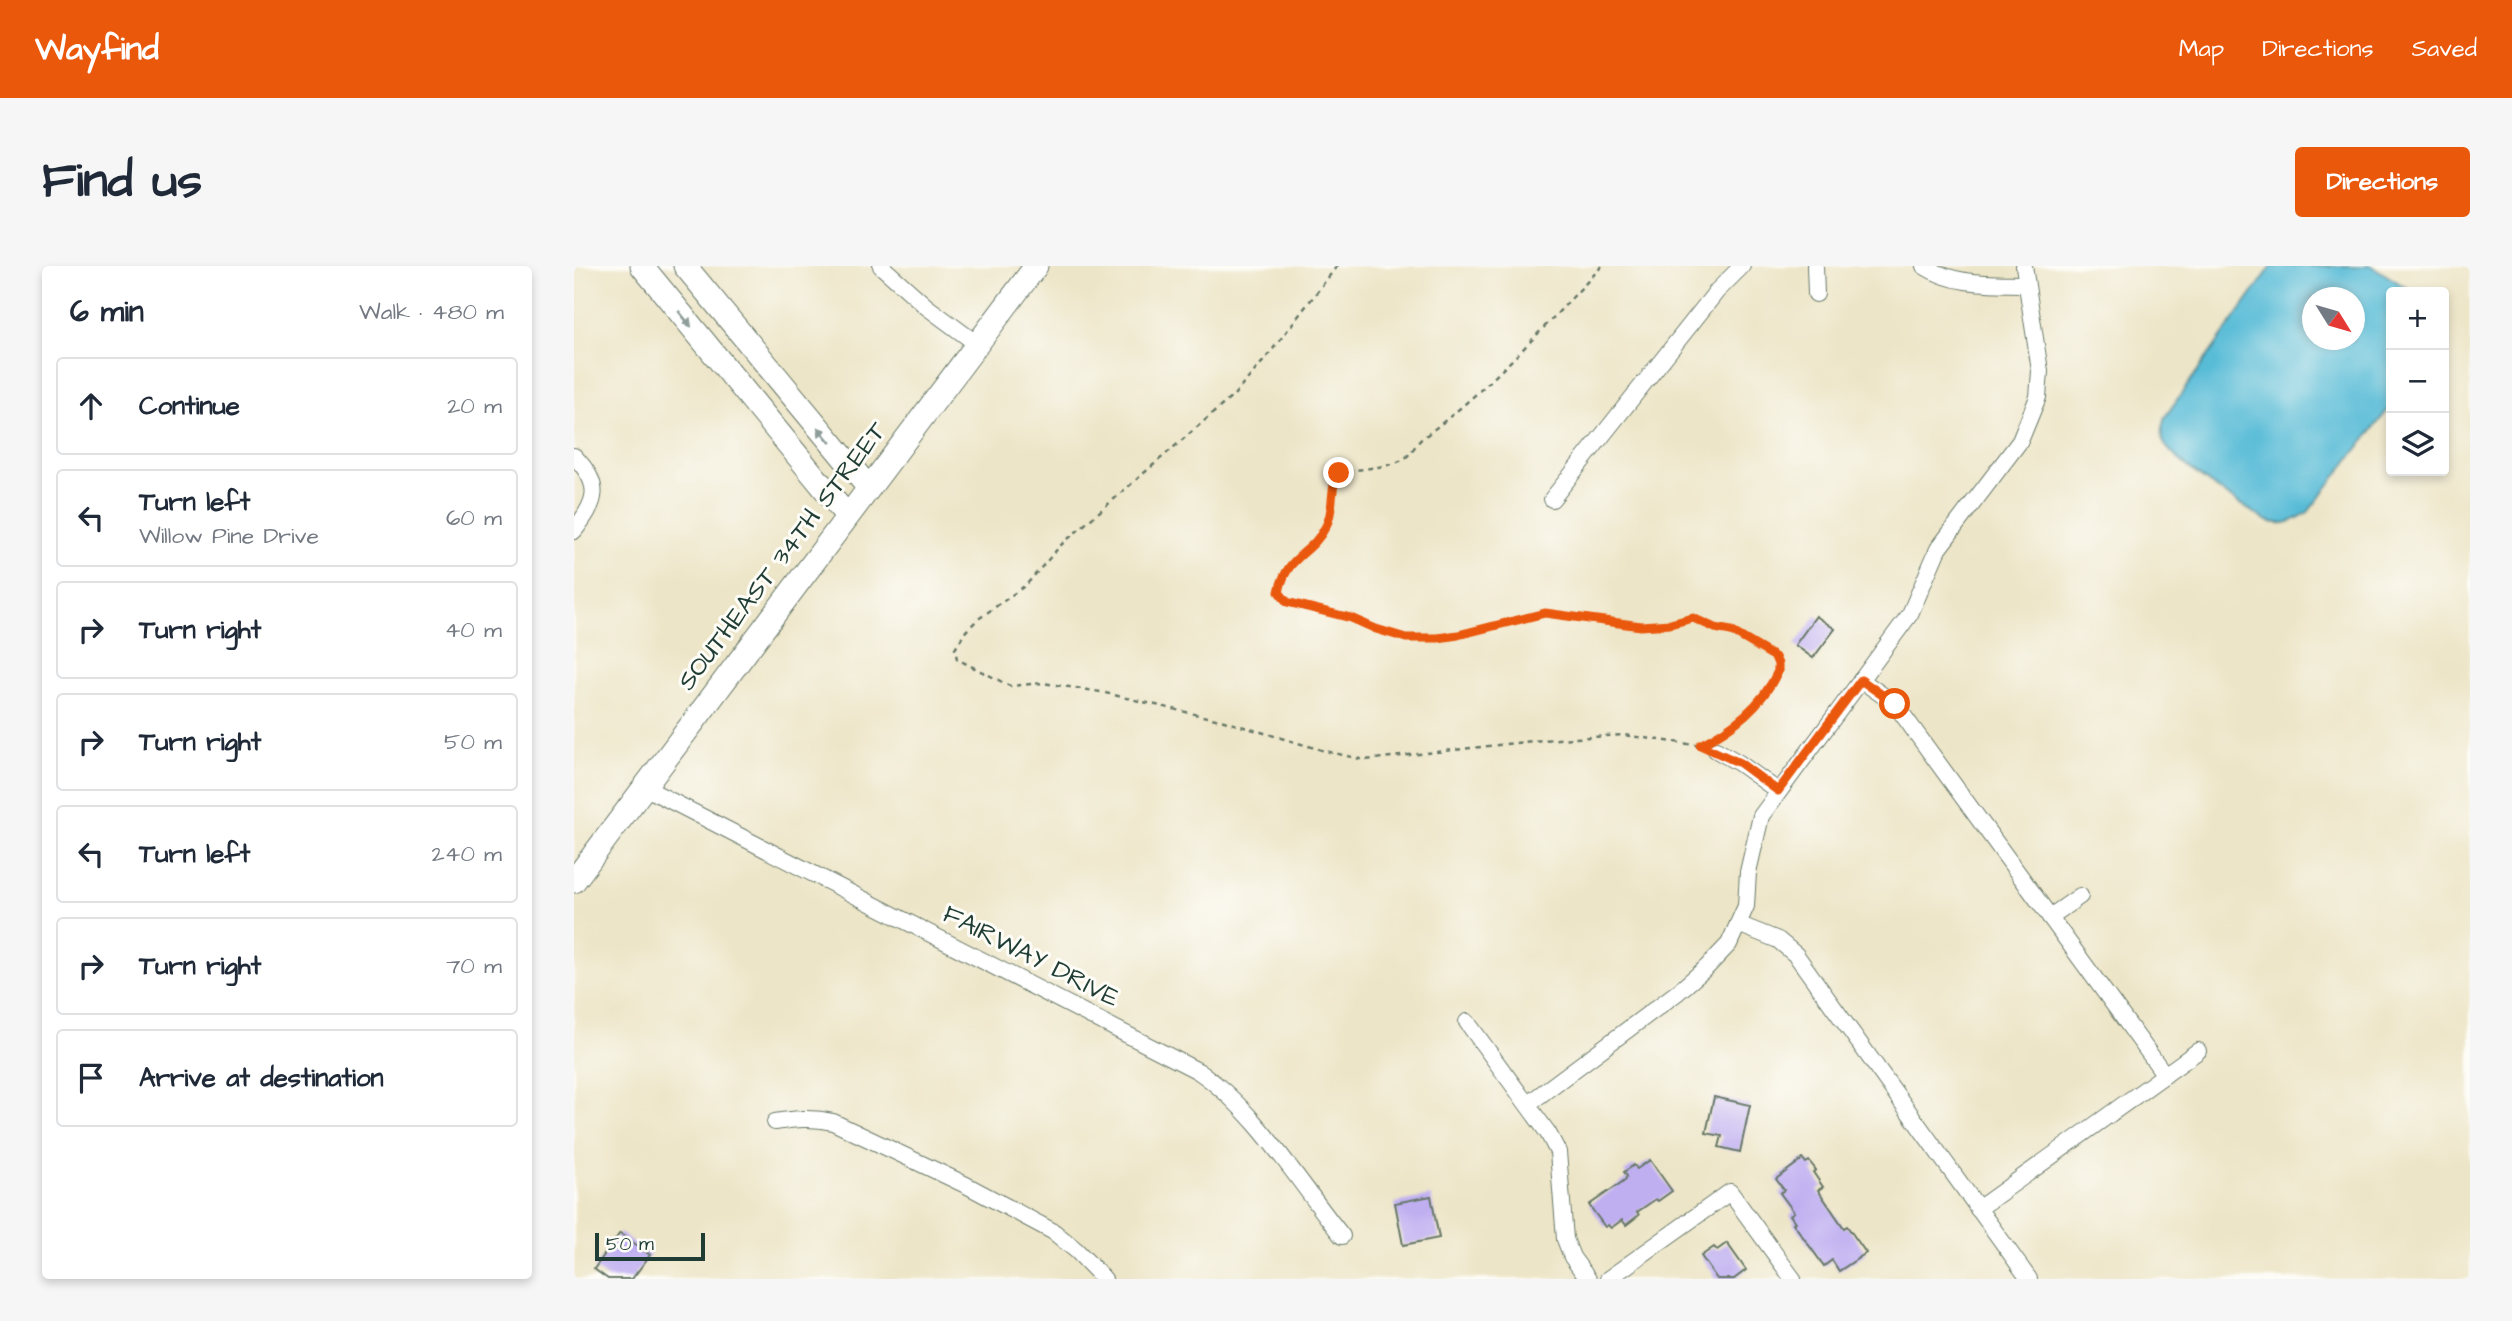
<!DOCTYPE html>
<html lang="en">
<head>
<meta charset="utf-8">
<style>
	:root { --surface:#fff; --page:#f6f6f7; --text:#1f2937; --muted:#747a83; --line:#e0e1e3; --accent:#ea580c }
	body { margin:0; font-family:"Architects Daughter",sans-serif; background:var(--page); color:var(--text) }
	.controls { position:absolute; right:21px; top:21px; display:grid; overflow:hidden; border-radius:7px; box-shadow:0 4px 10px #0003 }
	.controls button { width:63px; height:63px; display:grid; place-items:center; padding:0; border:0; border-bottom:2px solid var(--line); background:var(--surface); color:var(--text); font:35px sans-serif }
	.compass { position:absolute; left:1728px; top:21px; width:63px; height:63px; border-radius:50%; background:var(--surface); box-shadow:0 4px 10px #0003; rotate:127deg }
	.scale { position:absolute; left:21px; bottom:18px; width:110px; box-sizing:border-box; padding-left:7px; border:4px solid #1f3d34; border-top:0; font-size:19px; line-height:24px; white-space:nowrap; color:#1f3d34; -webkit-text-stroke:5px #fdfcf7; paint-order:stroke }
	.stop { position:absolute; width:21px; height:21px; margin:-16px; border:5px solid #ea580c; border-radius:50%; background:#fff }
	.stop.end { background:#ea580c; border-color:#fff; box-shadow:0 2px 7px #0008 }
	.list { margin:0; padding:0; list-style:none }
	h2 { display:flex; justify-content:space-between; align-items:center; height:91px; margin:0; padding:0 28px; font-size:30px }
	h2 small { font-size:23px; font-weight:400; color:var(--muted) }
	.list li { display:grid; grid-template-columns:46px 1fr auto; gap:21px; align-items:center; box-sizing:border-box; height:98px; margin:0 14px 14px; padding:0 14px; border:2px solid var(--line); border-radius:7px }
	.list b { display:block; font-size:26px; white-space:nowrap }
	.list p { margin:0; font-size:23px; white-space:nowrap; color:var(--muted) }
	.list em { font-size:23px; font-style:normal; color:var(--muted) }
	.icon { flex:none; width:38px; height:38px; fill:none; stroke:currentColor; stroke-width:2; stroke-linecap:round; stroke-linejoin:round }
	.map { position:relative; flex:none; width:1896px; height:1013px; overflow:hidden; border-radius:7px }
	header { display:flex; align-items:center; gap:42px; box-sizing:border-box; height:98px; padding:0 35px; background:var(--accent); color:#fff }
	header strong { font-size:33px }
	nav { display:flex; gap:38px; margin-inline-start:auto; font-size:24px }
	.intro { display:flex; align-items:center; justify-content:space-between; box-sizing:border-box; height:168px; padding:0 42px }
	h1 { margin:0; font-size:49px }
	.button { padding:18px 32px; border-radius:7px; background:var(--accent); color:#fff; font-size:24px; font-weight:700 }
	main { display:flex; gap:42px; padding:0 42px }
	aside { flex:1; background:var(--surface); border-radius:7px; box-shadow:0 4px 10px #0003 }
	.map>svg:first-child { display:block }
</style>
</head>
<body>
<header>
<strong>Wayfind</strong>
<nav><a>Map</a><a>Directions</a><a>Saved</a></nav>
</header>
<div class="intro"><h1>Find us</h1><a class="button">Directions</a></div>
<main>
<aside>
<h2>6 min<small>Walk · 480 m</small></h2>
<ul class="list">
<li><svg class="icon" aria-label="ahead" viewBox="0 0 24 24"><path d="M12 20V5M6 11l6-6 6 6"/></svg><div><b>Continue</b></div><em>20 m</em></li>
<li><svg class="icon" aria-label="left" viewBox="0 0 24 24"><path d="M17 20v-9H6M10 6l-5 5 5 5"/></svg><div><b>Turn left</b><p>Willow Pine Drive</p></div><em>60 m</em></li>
<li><svg class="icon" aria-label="right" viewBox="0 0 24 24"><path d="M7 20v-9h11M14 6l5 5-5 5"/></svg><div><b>Turn right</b></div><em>40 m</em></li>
<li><svg class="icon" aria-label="right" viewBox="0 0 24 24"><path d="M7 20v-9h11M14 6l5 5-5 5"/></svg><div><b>Turn right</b></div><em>50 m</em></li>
<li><svg class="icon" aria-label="left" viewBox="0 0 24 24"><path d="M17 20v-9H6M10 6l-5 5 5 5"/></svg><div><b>Turn left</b></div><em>240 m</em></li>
<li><svg class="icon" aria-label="right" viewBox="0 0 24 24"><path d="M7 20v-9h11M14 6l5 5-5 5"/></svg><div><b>Turn right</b></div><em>70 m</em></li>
<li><svg class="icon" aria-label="arrive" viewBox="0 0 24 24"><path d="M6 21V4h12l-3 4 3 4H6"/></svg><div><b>Arrive at destination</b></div></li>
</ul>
</aside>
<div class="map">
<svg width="1896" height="1013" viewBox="0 0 1896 1013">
	<rect width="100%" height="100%" fill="#fdfcf7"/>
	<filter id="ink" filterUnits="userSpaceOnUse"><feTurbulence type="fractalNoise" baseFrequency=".0143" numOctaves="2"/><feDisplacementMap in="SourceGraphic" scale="14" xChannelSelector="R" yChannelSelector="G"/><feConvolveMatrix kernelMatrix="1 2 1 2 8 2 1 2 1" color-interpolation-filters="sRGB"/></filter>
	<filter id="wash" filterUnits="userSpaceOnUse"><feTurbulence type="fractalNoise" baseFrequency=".00686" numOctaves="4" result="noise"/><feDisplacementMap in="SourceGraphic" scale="28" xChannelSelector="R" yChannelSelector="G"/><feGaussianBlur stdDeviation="1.57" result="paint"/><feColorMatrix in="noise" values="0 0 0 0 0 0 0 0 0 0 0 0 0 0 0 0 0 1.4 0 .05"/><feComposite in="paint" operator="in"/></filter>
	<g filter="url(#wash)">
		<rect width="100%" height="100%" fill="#ede5c7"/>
		<path fill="#58bcd7" stroke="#3c7c86" stroke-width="2" fill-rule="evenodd" d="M1698,0h100l41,26h-22v114l-83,106c-15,10 -25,15 -43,8 -23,-15 -88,-55 -101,-77 -5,-8 -1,-18 1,-26zM1738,32h42v42h-42z"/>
		<g id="blocks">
			<g fill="#bfaff1">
				<path d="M1242,350l19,13 -22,29 -18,-13z"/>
				<path d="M1140,831l36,8 -10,47 -21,-5 3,-11 -16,-3z"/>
				<path d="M1229,893l3,4 3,-2 7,9 -3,2 10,15 -5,3 26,38 3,-2 19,27 -27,18 -7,-11 -8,6 -31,-43 2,-1 -5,-7 4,-3 -14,-19 4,-3 -8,-11z"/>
				<path d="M1076,894l22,31 -14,10 -2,-2 -19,13 2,3 -13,10 -4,-5 -11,8 -3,-3 -3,2 -16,-22 36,-25 2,-4 -3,-4 10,-7 3,4z"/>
				<path d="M857,930l8,42 -36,7 -8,-42z"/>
				<path d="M46,967l30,22 -18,24h-24l-14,-10z"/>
				<path d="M1153,977l19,27 -12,9h-17l-16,-23 13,-9 3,3z"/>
			</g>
		</g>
	</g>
	<g filter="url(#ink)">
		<use href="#blocks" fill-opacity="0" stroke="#677867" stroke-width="2"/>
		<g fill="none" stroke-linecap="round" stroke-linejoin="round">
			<defs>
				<g id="street">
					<path d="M307,0l46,41 50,37"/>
					<path d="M1241,0l1,28"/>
					<path d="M1350,0c31,20 67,17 102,18"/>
					<path d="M0,190c29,30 23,45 0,75"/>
					<path d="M978,233l165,-208 25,-25"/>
					<path d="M1287,414l34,24 270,371"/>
					<path d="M1142,484l23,13 39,28"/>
					<path d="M70,521l554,284c57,38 101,112 144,165"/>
					<path d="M1476,651l30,-21"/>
					<path d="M1164,658l40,16 18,15 233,324"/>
					<path d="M893,756l81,111 10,19 7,87 7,18 16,22"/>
					<path d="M954,838l150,-112 29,-25 22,-23 17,-38 2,-34 13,-56 149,-202 28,-65 82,-108 18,-44 2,-26 -16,-105"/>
					<path d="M201,856c20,-3 37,-5 58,0l133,63 88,47 23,19 27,28"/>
					<path d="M1404,943l220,-158"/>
					<path d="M1034,1013l122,-87 63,87"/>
				</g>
				<g id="secondary">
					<path d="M68,0l205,250"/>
					<path d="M111,0l183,221"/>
					<path d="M0,615l462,-615"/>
				</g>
			</defs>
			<use href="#street" stroke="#677867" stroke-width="18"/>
			<use href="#secondary" stroke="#677867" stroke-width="25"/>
			<g stroke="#677867" stroke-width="2.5" stroke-dasharray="5 5" stroke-linecap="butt">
				<path d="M763,0l-71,92 -32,37 -173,150 -35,40 -49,35 -11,11 -11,18 2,10 53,27 33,-3 58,9 123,29 101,30 40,9 177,-20 81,-5 80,11"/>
				<path d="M1028,0c-57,60 -111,121 -178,171 -9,6 -12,18 -22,23 -18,9 -43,8 -63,13 -10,14 -4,37 -13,53 -15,29 -40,30 -47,66 14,19 41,19 63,24 23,5 42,19 66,22 48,5 91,-19 137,-25l96,13 29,-2 23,-6 22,10 16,3 33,18 11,9 3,7 -3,13 -25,33 -22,19 -11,6"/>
			</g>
			<use href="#street" stroke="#fff" stroke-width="16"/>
			<use href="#secondary" stroke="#fff" stroke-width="23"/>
		</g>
		<defs><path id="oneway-solid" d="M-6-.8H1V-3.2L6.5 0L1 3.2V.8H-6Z" transform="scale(1.75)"/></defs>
		<g fill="#8f9e9a">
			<use href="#oneway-solid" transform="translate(111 53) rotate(51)"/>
			<use href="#oneway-solid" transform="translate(250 169) rotate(-130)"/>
		</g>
	</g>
	<g fill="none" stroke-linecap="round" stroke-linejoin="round" filter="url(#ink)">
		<path stroke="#ea580c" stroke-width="9" d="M765,207c-10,14 -4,37 -13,53 -15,30 -39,28 -47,66l8,10 64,16 25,11 30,9h32l20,-3 87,-22 96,13 29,-2 23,-6 22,10 16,3 44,26 3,7v7c-16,35 -45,57 -78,74l40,18 38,28 83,-111 34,24"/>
	</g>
	<g text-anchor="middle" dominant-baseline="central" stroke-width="6" stroke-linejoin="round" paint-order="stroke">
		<g font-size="26" fill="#1f3d34" stroke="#fdfcf7">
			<text transform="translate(208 290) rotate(-53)">SOUTHEAST 34TH STREET</text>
			<text transform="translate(457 690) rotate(27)">FAIRWAY DRIVE</text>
		</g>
	</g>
</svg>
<div class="controls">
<button>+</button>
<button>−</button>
<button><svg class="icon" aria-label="layers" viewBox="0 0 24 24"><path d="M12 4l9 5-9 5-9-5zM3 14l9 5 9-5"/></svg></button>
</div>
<svg class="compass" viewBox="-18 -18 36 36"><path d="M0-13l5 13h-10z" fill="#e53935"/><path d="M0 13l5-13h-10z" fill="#747a83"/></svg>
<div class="scale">50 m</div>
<div class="stop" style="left:1321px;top:438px"></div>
<div class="stop end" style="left:765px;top:207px"></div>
</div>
</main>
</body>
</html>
